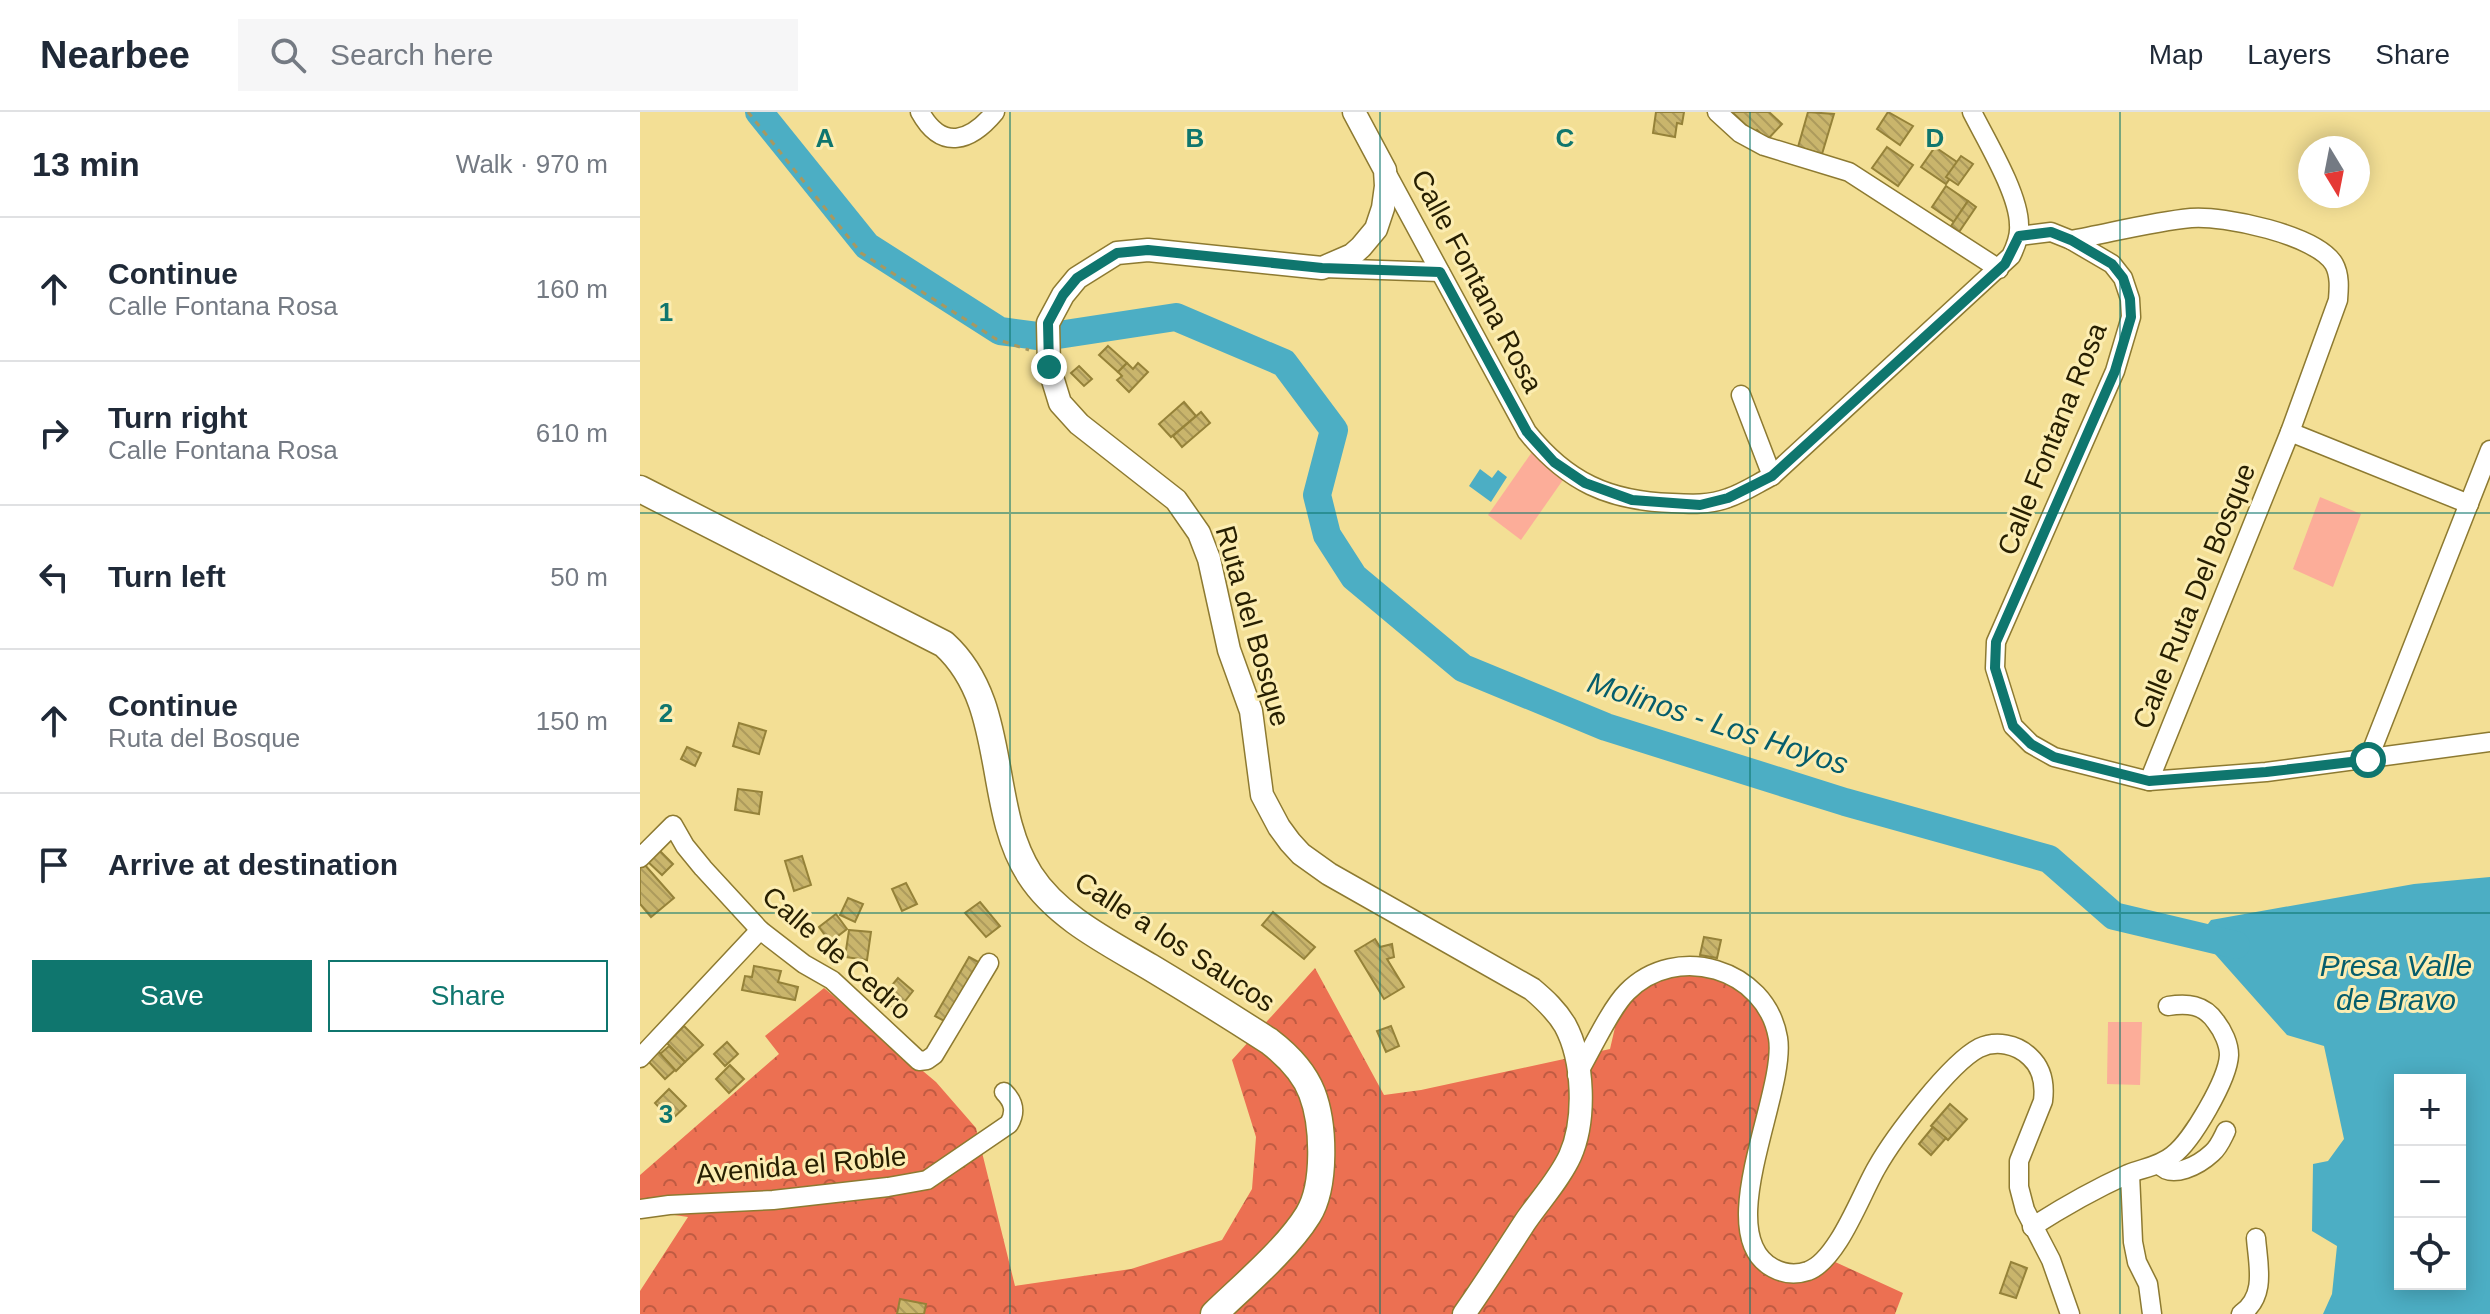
<!DOCTYPE html>
<html lang="en">
<head>
<meta charset="utf-8">
<style>
	:root { --surface:#fff; --page:#f6f6f7; --text:#1f2937; --muted:#747a83; --line:#e0e1e3; --accent:#0f766e }
	body { margin:0; font-family:Helvetica,sans-serif; background:var(--page); color:var(--text) }
	.controls { position:absolute; right:24px; bottom:24px; display:grid; overflow:hidden; border-radius:0px; box-shadow:0 4px 20px #0003 }
	.controls button { width:72px; height:72px; display:grid; place-items:center; padding:0; border:0; border-bottom:2px solid var(--line); background:var(--surface); color:var(--text); font:40px sans-serif }
	.compass { position:absolute; left:1658px; top:24px; width:72px; height:72px; border-radius:50%; background:var(--surface); box-shadow:0 4px 20px #0003; rotate:170deg }
	.stop { position:absolute; width:24px; height:24px; margin:-18px; border:6px solid #0f766e; border-radius:50%; background:#fff }
	.stop.end { background:#0f766e; border-color:#fff; box-shadow:0 2px 8px #0008 }
	.list { margin:0; padding:0; list-style:none }
	h2 { display:flex; justify-content:space-between; align-items:center; height:104px; margin:0; padding:0 32px; font-size:34px }
	h2 small { font-size:26px; font-weight:400; color:var(--muted) }
	.list li { display:grid; grid-template-columns:52px 1fr auto; gap:24px; align-items:center; box-sizing:border-box; height:144px; padding:0 32px; border-top:2px solid var(--line) }
	.list b { display:block; font-size:30px; white-space:nowrap }
	.list p { margin:0; font-size:26px; white-space:nowrap; color:var(--muted) }
	.list em { font-size:26px; font-style:normal; color:var(--muted) }
	.actions { display:flex; gap:16px; padding:24px 32px }
	.actions a { flex:1; padding:18px 0; border:2px solid var(--accent); border-radius:0px; text-align:center; font-size:28px; color:var(--accent) }
	.actions .main { background:var(--accent); color:#fff }
	.icon { flex:none; width:44px; height:44px; fill:none; stroke:currentColor; stroke-width:2; stroke-linecap:round; stroke-linejoin:round }
	.map { position:relative; flex:none; width:1850px; height:1202px; overflow:hidden }
	header { display:flex; align-items:center; gap:48px; box-sizing:border-box; height:112px; padding:0 40px; background:var(--surface); border-bottom:2px solid var(--line) }
	header strong { font-size:38px }
	nav { display:flex; gap:44px; margin-inline-start:auto; font-size:28px }
	.search { width:560px; height:72px; background:var(--page); display:flex; align-items:center; gap:20px; box-sizing:border-box; padding:0 28px; border-radius:0px; color:var(--muted); font-size:30px }
	main { display:flex }
	aside { flex:1; background:var(--surface) }
	.map>svg:first-child { display:block }
</style>
</head>
<body>
<header>
<strong>Nearbee</strong>
<div class="search"><svg class="icon" aria-label="search" viewBox="0 0 24 24"><circle cx="10" cy="10" r="6"/><path d="M15 15l6 6"/></svg>Search here</div>
<nav><a>Map</a><a>Layers</a><a>Share</a></nav>
</header>
<main>
<aside>
<h2>13 min<small>Walk · 970 m</small></h2>
<ul class="list">
<li><svg class="icon" aria-label="ahead" viewBox="0 0 24 24"><path d="M12 20V5M6 11l6-6 6 6"/></svg><div><b>Continue</b><p>Calle Fontana Rosa</p></div><em>160 m</em></li>
<li><svg class="icon" aria-label="right" viewBox="0 0 24 24"><path d="M7 20v-9h11M14 6l5 5-5 5"/></svg><div><b>Turn right</b><p>Calle Fontana Rosa</p></div><em>610 m</em></li>
<li><svg class="icon" aria-label="left" viewBox="0 0 24 24"><path d="M17 20v-9H6M10 6l-5 5 5 5"/></svg><div><b>Turn left</b></div><em>50 m</em></li>
<li><svg class="icon" aria-label="ahead" viewBox="0 0 24 24"><path d="M12 20V5M6 11l6-6 6 6"/></svg><div><b>Continue</b><p>Ruta del Bosque</p></div><em>150 m</em></li>
<li><svg class="icon" aria-label="arrive" viewBox="0 0 24 24"><path d="M6 21V4h12l-3 4 3 4H6"/></svg><div><b>Arrive at destination</b></div></li>
</ul>
<div class="actions"><a class="main">Save</a><a>Share</a></div>
</aside>
<div class="map">
<svg width="1850" height="1202" viewBox="0 0 1850 1202">
	<defs>
		<pattern id="forest-crowns" width="20" height="18" patternUnits="userSpaceOnUse" patternTransform="scale(2)"><rect width="20" height="18" fill="#ec7052"/><path d="M2 6a3 3 0 1 1 6 0M12 15a3 3 0 1 1 6 0" fill="none" stroke="#bf5b42"/></pattern>
		<pattern id="building-back-hatch" width="6" height="6" patternUnits="userSpaceOnUse" patternTransform="scale(2)"><rect width="6" height="6" fill="#c9b56c"/><path d="M-1 5l2 2M0 0l6 6M5-1l2 2" fill="none" stroke="#ad9b5c"/></pattern>
	</defs>
	<rect width="100%" height="100%" fill="#f3df95"/>
	<path fill="url(#forest-crowns)" d="M675,856l69,127 37,-5 189,-41 6,-26 9,-18 8,-10 34,-20h51l40,29 16,45 -29,139 22,83 66,-10 70,32 -8,21h-1255v-23l48,-74 -48,-7v-35l139,-121 -14,-18 59,-48 112,94 40,46 39,158 116,-17 91,-29 30,-51 4,-52 -24,-77z"/>
	<g fill="#fcad99">
		<path d="M892,340l33,25 -44,63 -33,-25z"/>
		<path d="M1680,385l41,17 -28,73 -40,-18z"/>
		<path d="M1468,910h34l-2,63 -33,-1z"/>
	</g>
	<g fill="#4caec4" fill-rule="evenodd">
		<path d="M840,357l12,9 6,-8 9,7 -16,25 -22,-16z"/>
		<path d="M1850,765v437h-167l9,-20 5,-48 -25,-15 1,-67 15,-3 16,-22 -20,-93 -37,-11 -88,-99 12,-16 203,-36zM1820,968v204h-60v-204z"/>
	</g>
	<g fill="none" stroke-linecap="round" stroke-linejoin="round">
		<path stroke="#4caec4" stroke-width="28" d="M119,0l108,134 133,85 45,6 131,-20 108,46 50,67 -17,65 10,40 27,42 109,91 143,59 239,75 204,57 65,57 122,29"/>
	</g>
	<g fill="url(#building-back-hatch)" stroke="#958239" stroke-width="2">
		<path d="M1016,0h28l-2,12 -5,-1 -2,14 -22,-4z"/>
		<path d="M1092,0h37l13,12 -15,16 -10,-10 -3,3z"/>
		<path d="M1168,0l26,2 -12,40 -24,-7z"/>
		<path d="M1248,0l25,14 -13,19 -23,-16z"/>
		<path d="M1247,35l26,18 -15,21 -26,-18z"/>
		<path d="M1295,35l25,17 -14,20 -25,-17z"/>
		<path d="M1321,44l12,8 -15,21 -12,-8z"/>
		<path d="M1306,74l22,15 -14,21 -22,-15z"/>
		<path d="M1328,89l8,6 -17,25 -8,-6z"/>
		<path d="M468,234l19,17 -9,9 -19,-17z"/>
		<path d="M487,251l6,6 5,-6 10,9 -19,20 -12,-12 5,-4 -4,-4z"/>
		<path d="M439,254l13,13 -8,7 -13,-13z"/>
		<path d="M544,290l12,14 -25,21 -12,-13z"/>
		<path d="M561,300l9,11 -28,24 -9,-11z"/>
		<path d="M99,611l27,8 -7,23 -26,-8z"/>
		<path d="M47,635l14,6 -6,13 -14,-7z"/>
		<path d="M98,677l24,3 -3,22 -24,-4z"/>
		<path d="M18,737l15,15 -11,11 -16,-15z"/>
		<path d="M162,744l9,29 -17,6 -9,-30z"/>
		<path d="M4,752l30,34 -23,19 -11,-13v-37z"/>
		<path d="M266,771l11,21 -15,7 -10,-22z"/>
		<path d="M208,786l15,6 -8,18 -15,-7z"/>
		<path d="M340,790l20,24 -14,11 -21,-24z"/>
		<path d="M633,800l42,35 -11,12 -42,-34z"/>
		<path d="M196,802l11,15 -17,13 -11,-15z"/>
		<path d="M209,818l22,2 -4,28 -22,-3z"/>
		<path d="M1064,825l17,3 -4,18 -17,-3z"/>
		<path d="M735,827l5,8 12,-3 2,13 -7,2 17,28 -20,12 -29,-48z"/>
		<path d="M329,845l13,7 -34,59 -13,-7z"/>
		<path d="M114,854l27,5 -3,11 20,5 -3,13 -53,-10 3,-14 7,1z"/>
		<path d="M258,866l15,13 -16,20 -16,-13z"/>
		<path d="M44,914l19,19 -18,17 -18,-19z"/>
		<path d="M751,914l8,20 -13,6 -9,-21z"/>
		<path d="M87,930l11,12 -13,12 -11,-12z"/>
		<path d="M29,934l16,16 -9,9 -16,-17z"/>
		<path d="M18,939l17,19 -10,9 -17,-18z"/>
		<path d="M90,953l14,14 -15,14 -13,-14z"/>
		<path d="M29,977l17,17 -15,14 -16,-17z"/>
		<path d="M1310,992l17,15 -19,21 -17,-14z"/>
		<path d="M1293,1015l13,11 -15,17 -12,-11z"/>
		<path d="M1371,1150l16,6 -11,30 -16,-5z"/>
		<path d="M260,1187l26,5 -2,10h-27z"/>
	</g>
	<g fill="none" stroke-linecap="round" stroke-linejoin="round">
		<defs>
			<g id="minor">
				<path d="M280,0c22,40 51,29 75,0"/>
				<path d="M1077,0l23,21 24,13 85,26 150,97"/>
				<path d="M746,60l141,260c40,50 82,69 145,71 19,1 38,2 56,-5 15,-5 30,-15 44,-22l239,-220c5,-10 9,-20 8,-31 0,-31 -33,-85 -47,-113"/>
				<path d="M1379,124l32,-4 20,8 41,24 11,14 7,21 1,18 -16,54 -119,271 -1,26 18,58 18,18 23,13 95,24 117,-9 224,-30"/>
				<path d="M1431,128c39,-7 80,-18 120,-22 32,-3 126,17 143,46 6,11 5,24 4,36l-48,132 -141,349"/>
				<path d="M683,156l117,4"/>
				<path d="M1101,283l31,81"/>
				<path d="M1650,320l179,72"/>
				<path d="M1728,648l122,-310"/>
				<path d="M0,746l33,-33 12,21 18,22 57,62 44,34 28,16 87,81 8,-1 7,-5 55,-92"/>
				<path d="M0,946l120,-128"/>
				<path d="M937,963c13,-22 33,-66 50,-83 49,-50 139,-24 151,46 9,54 -68,197 -5,230 11,6 23,7 35,3 30,-11 53,-77 69,-104 17,-30 73,-104 102,-119 17,-8 38,-4 51,9 13,12 15,28 13,44l-24,60v26l6,23 26,50 19,54"/>
				<path d="M1519,1052c13,16 40,1 53,-11 7,-6 10,-14 14,-22"/>
				<path d="M1490,1062l3,68 4,20 11,22 4,30"/>
				<path d="M0,1097l29,-4 104,-5 115,-13 39,-7 82,-56c7,-12 5,-22 -5,-32"/>
				<path d="M1392,1115c31,-20 63,-38 96,-53 15,-6 32,-8 45,-19 19,-14 55,-76 56,-100 0,-11 -6,-24 -13,-33 -12,-18 -29,-19 -48,-16"/>
				<path d="M1601,1202c26,-18 17,-49 15,-76"/>
			</g>
			<path id="tertiary" d="M714,0l31,58 1,16 -3,22 -7,21 -15,18 -9,8 -30,13 -174,-18 -31,3 -40,25 -14,17 -15,28 1,44 11,36 19,21 97,76 23,33 10,26 20,91 22,61 11,84 17,32 11,15 11,12 28,20 203,115c13,11 24,21 33,36 19,35 21,95 5,131 -11,24 -30,44 -45,66 -20,31 -40,62 -61,92"/>
			<path id="secondary" d="M0,377l304,155c66,60 41,161 86,231 27,42 78,67 120,92 40,24 80,49 119,74 17,13 35,31 43,52 12,31 14,93 -4,122 -21,34 -65,71 -94,99"/>
		</defs>
		<use href="#minor" stroke="#8d7a31" stroke-width="21"/>
		<use href="#tertiary" stroke="#8d7a31" stroke-width="25"/>
		<use href="#secondary" stroke="#8d7a31" stroke-width="29"/>
		<path stroke="#a8985f" stroke-width="3" stroke-dasharray="6 6" stroke-linecap="butt" d="M108,0l113,141 135,86 33,11"/>
		<use href="#minor" stroke="#fff" stroke-width="18"/>
		<use href="#tertiary" stroke="#fff" stroke-width="22"/>
		<use href="#secondary" stroke="#fff" stroke-width="26"/>
	</g>
	<g fill="none" stroke-linecap="round" stroke-linejoin="round">
		<path stroke="#0f766e" stroke-width="10" d="M409,255l-1,-44 15,-28 14,-17 40,-25 31,-3 174,18 118,4 87,160 27,30 31,21 47,17 68,5 28,-7 44,-22 233,-212 14,-28 32,-4 20,8 41,24 11,14 7,21 1,18 -16,54 -119,271 -1,26 18,58 18,18 23,13 95,24 117,-9 102,-12"/>
	</g>
	<path fill="none" stroke="#0f766e" stroke-width="2" stroke-opacity="0.55" d="M370,0v1202M740,0v1202M1110,0v1202M1480,0v1202M0,401h1850M0,801h1850"/>
	<g text-anchor="middle" dominant-baseline="central" stroke-width="6" stroke-linejoin="round" paint-order="stroke">
		<g font-size="28" fill="#271f01" stroke="#fcedb2">
			<text transform="translate(837 169) rotate(62)">Calle Fontana Rosa</text>
			<text transform="translate(1412 327) rotate(-68)">Calle Fontana Rosa</text>
			<text transform="translate(1554 484) rotate(-68)">Calle Ruta Del Bosque</text>
			<text transform="translate(613 514) rotate(74)">Ruta del Bosque</text>
			<text transform="translate(535 830) rotate(33)">Calle a los Saucos</text>
			<text transform="translate(197 841) rotate(41)">Calle de Cedro</text>
			<text transform="translate(161 1053) rotate(-5)">Avenida el Roble</text>
		</g>
		<g font-size="30" font-style="italic" fill="#055d6c" stroke="#fcedb2">
			<text transform="translate(1078 611) rotate(18)">Molinos - Los Hoyos</text>
			<text x="1756" y="853">Presa Valle<tspan x="1756" dy="34">de Bravo</tspan></text>
		</g>
	</g>
	<g font-size="26" text-anchor="middle" font-weight="bold" fill="#0f766e" stroke="#fcedb2" stroke-width="6" stroke-linejoin="round" paint-order="stroke">
		<text x="185" y="35">A</text>
		<text x="555" y="35">B</text>
		<text x="925" y="35">C</text>
		<text x="1295" y="35">D</text>
		<text x="26" y="209">1</text>
		<text x="26" y="610">2</text>
		<text x="26" y="1011">3</text>
	</g>
</svg>
<div class="controls">
<button>+</button>
<button>−</button>
<button><svg class="icon" aria-label="locate" viewBox="0 0 24 24"><circle cx="12" cy="12" r="6"/><path d="M12 2v4M12 18v4M2 12h4M18 12h4"/></svg></button>
</div>
<svg class="compass" viewBox="-18 -18 36 36"><path d="M0-13l5 13h-10z" fill="#e53935"/><path d="M0 13l5-13h-10z" fill="#747a83"/></svg>
<div class="stop" style="left:1728px;top:648px"></div>
<div class="stop end" style="left:409px;top:255px"></div>
</div>
</main>
</body>
</html>
